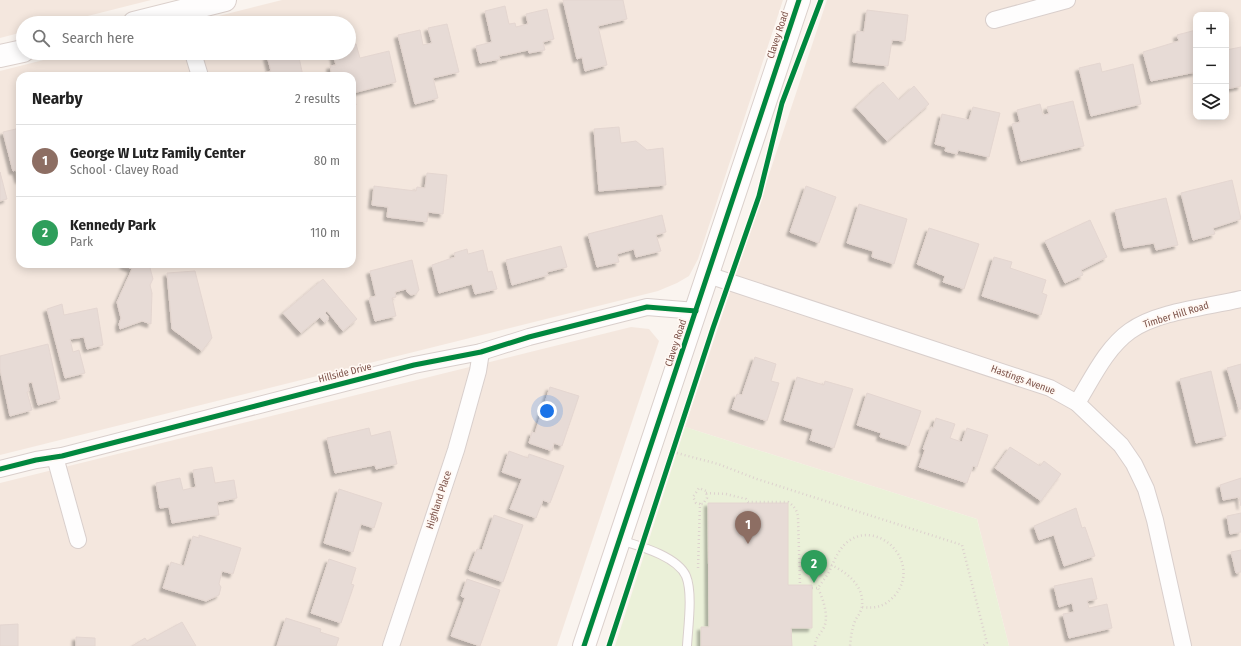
<!DOCTYPE html>
<html lang="en">
<head>
<meta charset="utf-8">
<style>
	:root { --surface:#fff; --page:#f6f6f6; --text:#222; --muted:#767676; --line:#e0e0e0; --accent:#111827 }
	body { margin:0; font-family:"Fira Sans Condensed",sans-serif; background:var(--page); color:var(--text) }
	.controls { position:absolute; right:12px; top:12px; display:grid; overflow:hidden; border-radius:8px; box-shadow:0 2px 10px #0003 }
	.controls button { width:36px; height:36px; display:grid; place-items:center; padding:0; border:0; border-bottom:1px solid var(--line); background:var(--surface); color:var(--text); font:20px sans-serif }
	.you { position:absolute; left:547px; top:411px; width:14px; height:14px; margin:-10px; border:3px solid #fff; border-radius:50%; background:#1a73e8; box-shadow:0 0 0 6px #1a73e833 }
	.badge { display:grid; place-items:center; width:26px; height:26px; border-radius:50%; background:var(--accent); color:#fff; font-size:13px; font-weight:700 }
	.pin { position:absolute; translate:-50% -33px; filter:drop-shadow(0 1px 2px #0008) }
	.pin::after { content:''; position:absolute; top:21px; width:14px; height:12px; background:inherit; clip-path:polygon(0 0,100% 0,50% 100%) }
	.list { margin:0; padding:0; list-style:none }
	h2 { display:flex; justify-content:space-between; align-items:center; height:52px; margin:0; padding:0 16px; font-size:17px }
	h2 small { font-size:13px; font-weight:400; color:var(--muted) }
	.list li { display:grid; grid-template-columns:26px 1fr auto; gap:12px; align-items:center; box-sizing:border-box; height:72px; padding:0 16px; border-top:1px solid var(--line) }
	.list b { display:block; font-size:15px; white-space:nowrap }
	.list p { margin:0; font-size:13px; white-space:nowrap; color:var(--muted) }
	.list em { font-size:13px; font-style:normal; color:var(--muted) }
	.icon { flex:none; width:22px; height:22px; fill:none; stroke:currentColor; stroke-width:2; stroke-linecap:round; stroke-linejoin:round }
	.map { position:relative; flex:none; width:1241px; height:646px; overflow:hidden }
	.search { position:absolute; background:var(--surface); box-shadow:0 2px 10px #0003; left:16px; top:16px; width:340px; height:44px; display:flex; align-items:center; gap:10px; box-sizing:border-box; padding:0 14px; border-radius:22px; color:var(--muted); font-size:15px }
	.panel { position:absolute; background:var(--surface); box-shadow:0 2px 10px #0003; left:16px; top:72px; width:340px; height:196px; border-radius:12px }
	.map>svg:first-child { display:block }
</style>
</head>
<body>
<div class="map">
<svg width="1241" height="646" viewBox="0 0 1241 646">
	<defs>
		<filter id="shadow"><feDropShadow dx="-3.5" dy="3.5" stdDeviation="1" flood-color="#0004"/></filter>
	</defs>
	<rect width="100%" height="100%" fill="#faf4ef"/>
	<g fill="#f4e7de" fill-rule="evenodd">
		<path d="M0,0h151l-91,23h-37v9l-23,6z"/>
		<path d="M282,0h501l-85,259 -9,17 -12,7 -19,8 -658,164v-384l71,-18h278v-30h-158zM20,76h332v188h-332z"/>
		<path d="M827,0h414v646h-232l-32,-127 -292,-92zM1196,15h30v102h-30z"/>
		<path d="M631,327l18,2 10,12 -102,305h-557v-163z"/>
	</g>
	<path fill="#ebf1d9" d="M685,427l292,92 32,127h-394z"/>
	<g fill="#e7dbd6" stroke="#e4d6d0" filter="url(#shadow)">
		<path d="M563,0h60l4,19 -29,7 9,39 -22,6 -3,-14 -5,2z"/>
		<path d="M505,6l4,18 6,-1 1,4 12,-3 -2,-10 21,-5 7,30 -11,3 2,8 -16,3 -1,-3 -22,5 -7,1 1,3 -20,4 -4,-17 16,-4 -7,-31z"/>
		<path d="M867,10l41,5 -3,26 -13,-1 -4,26 -35,-4 4,-31 7,1z"/>
		<path d="M447,24l12,48 -26,6 5,20 -23,6 -17,-69 22,-5 3,15 9,-2 -4,-15z"/>
		<path d="M1196,30v42l-45,9 -8,-29 36,-11 -2,-6z"/>
		<path d="M356,44l4,14 29,-7 7,31 -43,11 3,12 -4,1v-30h-20l-2,-10 6,-1 -3,-12h16v-7z"/>
		<path d="M1241,47v39l-14,3 -1,-39z"/>
		<path d="M278,53h20l5,23h-45v-1l13,-4 -4,-15z"/>
		<path d="M1100,63l2,9 31,-8 8,40 -50,12 -12,-48z"/>
		<path d="M883,82l16,18 15,-14 15,18 -42,37 -31,-34z"/>
		<path d="M1073,101l11,45 -63,15 -9,-37 8,-2 -3,-12 23,-6 3,11 6,-1 -2,-7z"/>
		<path d="M973,107l27,6 -11,44 -31,-7 -1,4 -12,-3 1,-4 -11,-3 7,-30 27,6z"/>
		<path d="M619,127l2,16 15,-2 11,9 16,-2 3,37 -67,6 -5,-62z"/>
		<path d="M20,128v52h-1l-3,-10 -3,1 -10,-39z"/>
		<path d="M0,172l7,27 -7,2z"/>
		<path d="M427,173l20,2 -4,39 -15,-2 -1,10 -40,-5 1,-10 -16,-2 2,-19 42,5 1,-4 8,1z"/>
		<path d="M1232,180l9,39 -28,9 2,6 -22,6 -12,-47z"/>
		<path d="M806,186l30,11 -17,46 -29,-11z"/>
		<path d="M1166,198l12,47 -22,5 -2,-7 -30,5 -9,-38z"/>
		<path d="M859,204l48,15 -13,45 -22,-7 1,-6 -26,-8z"/>
		<path d="M662,215l4,17 -10,3 5,16 -25,6 -2,-8 -17,5 2,8 -22,5 -9,-33z"/>
		<path d="M1090,220l17,37 -26,13 2,5 -18,8 -20,-42z"/>
		<path d="M929,228l50,16 -15,45 -21,-7 2,-6 -28,-12z"/>
		<path d="M561,246l6,21 -20,5 1,3 -36,10 -6,-25z"/>
		<path d="M467,249l1,5 15,-4 5,22 4,-1 5,18 -22,5 -3,-10 -33,9 -7,-28 23,-8 -1,-4z"/>
		<path d="M994,257l18,5 -2,6 36,12 -4,13 5,2 -6,20 -59,-19z"/>
		<path d="M412,260l7,30 -3,4 -5,1 -4,-3 -1,-3 -11,3 1,5 -4,1 4,18 -21,5 -6,-23 7,-2 -6,-25z"/>
		<path d="M124,264h25l4,15 -3,6 2,8 -1,31 -9,-3 -22,8 -1,-5 2,-6 -4,-16 15,-33 -9,-4z"/>
		<path d="M195,271l17,67 -10,13 -30,-22 -5,-56z"/>
		<path d="M323,279l34,40 -14,12 -16,-20 -2,2 3,3v4l-4,2 -4,-5 -19,16 -18,-20z"/>
		<path d="M62,304l2,11 33,-7 6,37 -16,4 -3,-12 -14,2 3,13 6,-2 6,23 -20,5 -18,-69z"/>
		<path d="M48,344l12,55 -22,6 -6,-23 -4,1 1,8 -2,1 5,18 -22,6 -10,-47v-13z"/>
		<path d="M755,357l21,7 -5,17 8,2 -12,38 -35,-12 5,-15 5,1z"/>
		<path d="M1241,364v45h-2l-12,-41z"/>
		<path d="M1211,371l15,65 -30,7 -16,-64z"/>
		<path d="M797,377l27,8 1,-4 28,8 -19,59 -24,-8 3,-11 -29,-9z"/>
		<path d="M550,387l29,9 -17,50 -8,-3 -2,8 -23,-8 3,-11 3,1z"/>
		<path d="M867,393l54,18 -12,35 -29,-9 1,-4 -24,-8z"/>
		<path d="M936,418l19,6 -5,14 12,4 5,-14 21,7 -11,32 -4,-1 -6,17 -48,-16 6,-17 -2,-1 8,-22 2,1z"/>
		<path d="M369,428l2,8 19,-5 7,33 -21,5 -1,-4 -40,8 -8,-35z"/>
		<path d="M1010,447l30,19 4,-5 17,13 -20,27 -46,-33z"/>
		<path d="M509,451l19,7 1,-4 35,12 -14,37 -7,-3 -7,18 -26,-9 12,-30 -20,-7z"/>
		<path d="M212,467l3,16 19,-3 3,18 -20,4 2,13 -47,8 -3,-16 -9,1 -4,-25 24,-5 3,12 13,-3 -3,-17z"/>
		<path d="M1241,478v28l-2,-9 -16,3 -3,-15z"/>
		<path d="M339,489l43,14 -8,25 -13,-4 -8,28 -29,-9z"/>
		<path d="M708,503h80v82h24v43h-21l1,18h-91v-19h8z"/>
		<path d="M1076,508l6,20 3,-1 10,29 -31,10 -10,-31 -15,5 -5,-14z"/>
		<path d="M1241,513v19l-11,2 -3,-18z"/>
		<path d="M494,515l29,10 -20,57 -34,-12 8,-21 5,1z"/>
		<path d="M199,535l42,13 -8,26 -11,-3 -3,13 2,3 -2,8 -13,6 -43,-13 8,-26 13,4 9,-30 6,2z"/>
		<path d="M1241,550v22l-5,1 -5,-21z"/>
		<path d="M329,559l27,9 -5,16 3,1 -13,38 -30,-10z"/>
		<rect x="817" y="565" width="7" height="7"/>
		<path d="M1092,578l5,21 -10,2 2,7 18,-4 5,24 -43,10 -6,-24 11,-2 -2,-9 -13,4 -5,-21z"/>
		<path d="M467,579l33,11 -20,56 -29,-10 14,-38 -4,-2z"/>
		<path d="M286,618l35,11 -1,3 19,6 -3,8h-59z"/>
		<path d="M182,622l14,24h-64l13,-8 2,3z"/>
		<path d="M18,624v22h-18v-21z"/>
		<path d="M76,637l19,1v8h-19z"/>
	</g>
	<g fill="none" stroke-linecap="round" stroke-linejoin="round">
		<defs>
			<path id="service" d="M620,540c19,6 57,16 66,36 7,17 2,51 1,70"/>
			<g id="minor">
				<path d="M994,20l73,-20"/>
				<path d="M193,53l7,23"/>
				<path d="M708,275l342,113 27,15 44,42 13,19 12,25 9,31 28,126"/>
				<path d="M1077,403c15,-24 29,-55 53,-72 28,-20 78,-24 111,-32"/>
				<path d="M55,457l23,83"/>
				<path d="M0,469l36,-9 26,-4 352,-91 67,-13 48,-15 118,-30 49,4"/>
				<path d="M391,646l65,-196 22,-79 3,-19"/>
			</g>
			<g id="secondary">
				<path d="M134,23l91,-23"/>
				<path d="M0,56l23,-5"/>
				<path d="M584,646l215,-646"/>
			</g>
		</defs>
		<use href="#service" stroke="#d9cfcc" stroke-width="10"/>
		<use href="#minor" stroke="#d9cfcc" stroke-width="18"/>
		<use href="#secondary" stroke="#dbd0cc" stroke-width="24"/>
		<g stroke="#ddd2ce" stroke-width="2.5" stroke-dasharray="1 3" stroke-linecap="butt">
			<path d="M673,452l45,12 39,15 205,66 25,98 -4,3"/>
			<path d="M706,493l20,1 20,5 2,3h40c6,4 9,8 10,15l2,68"/>
			<path d="M831,565c18,8 36,24 30,45 -1,3 -3,6 -5,9 -4,8 -5,17 -6,27"/>
			<path d="M698,568l2,-64 -4,-1 -3,-6 6,-9 7,3 1,7 -4,6h-3"/>
			<path d="M812,588h6c4,-6 9,-12 12,-18 4,-9 8,-19 15,-26 30,-28 77,16 51,50 -10,12 -19,15 -35,13"/>
			<path d="M815,646c0,-8 4,-10 8,-17 7,-11 0,-30 -5,-41"/>
		</g>
		<use href="#service" stroke="#fefdfd" stroke-width="8"/>
		<use href="#minor" stroke="#fefdfd" stroke-width="16"/>
		<use href="#secondary" stroke="#fefdfd" stroke-width="22"/>
		<defs>
			<g id="cycleway">
				<path d="M0,469l36,-9 26,-4 352,-91 67,-13 48,-15 118,-30 49,4"/>
				<path d="M584,646l215,-646"/>
				<path d="M609,646l104,-318 46,-132 23,-93 39,-103"/>
			</g>
		</defs>
		<use href="#cycleway" stroke="#fff8f3" stroke-width="8"/>
		<use href="#cycleway" stroke="#00873e" stroke-width="5"/>
	</g>
	<g text-anchor="middle" dominant-baseline="central" stroke-width="3.5" stroke-linejoin="round" paint-order="stroke">
		<g font-size="10" fill="#7d534a" stroke="#fff8f3">
			<text transform="translate(778 35) rotate(-72)">Clavey Road</text>
			<text transform="translate(1176 315) rotate(-17)">Timber Hill Road</text>
			<text transform="translate(676 343) rotate(-72)">Clavey Road</text>
			<text transform="translate(345 373) rotate(-14)">Hillside Drive</text>
			<text transform="translate(1023 380) rotate(20)">Hastings Avenue</text>
			<text transform="translate(439 500) rotate(-72)">Highland Place</text>
		</g>
	</g>
</svg>
<div class="controls">
<button>+</button>
<button>−</button>
<button><svg class="icon" aria-label="layers" viewBox="0 0 24 24"><path d="M12 4l9 5-9 5-9-5zM3 14l9 5 9-5"/></svg></button>
</div>
<div class="you"></div>
<div class="pin badge" style="left:748px;top:544px;background:#8d6e63">1</div>
<div class="pin badge" style="left:814px;top:583px;background:#2e9e5b">2</div>
<div class="search"><svg class="icon" aria-label="search" viewBox="0 0 24 24"><circle cx="10" cy="10" r="6"/><path d="M15 15l6 6"/></svg>Search here</div>
<section class="panel">
<h2>Nearby<small>2 results</small></h2>
<ul class="list">
<li><span class="badge" style="background:#8d6e63">1</span><div><b>George W Lutz Family Center</b><p>School · Clavey Road</p></div><em>80 m</em></li>
<li><span class="badge" style="background:#2e9e5b">2</span><div><b>Kennedy Park</b><p>Park</p></div><em>110 m</em></li>
</ul>
</section>
</div>
</body>
</html>
